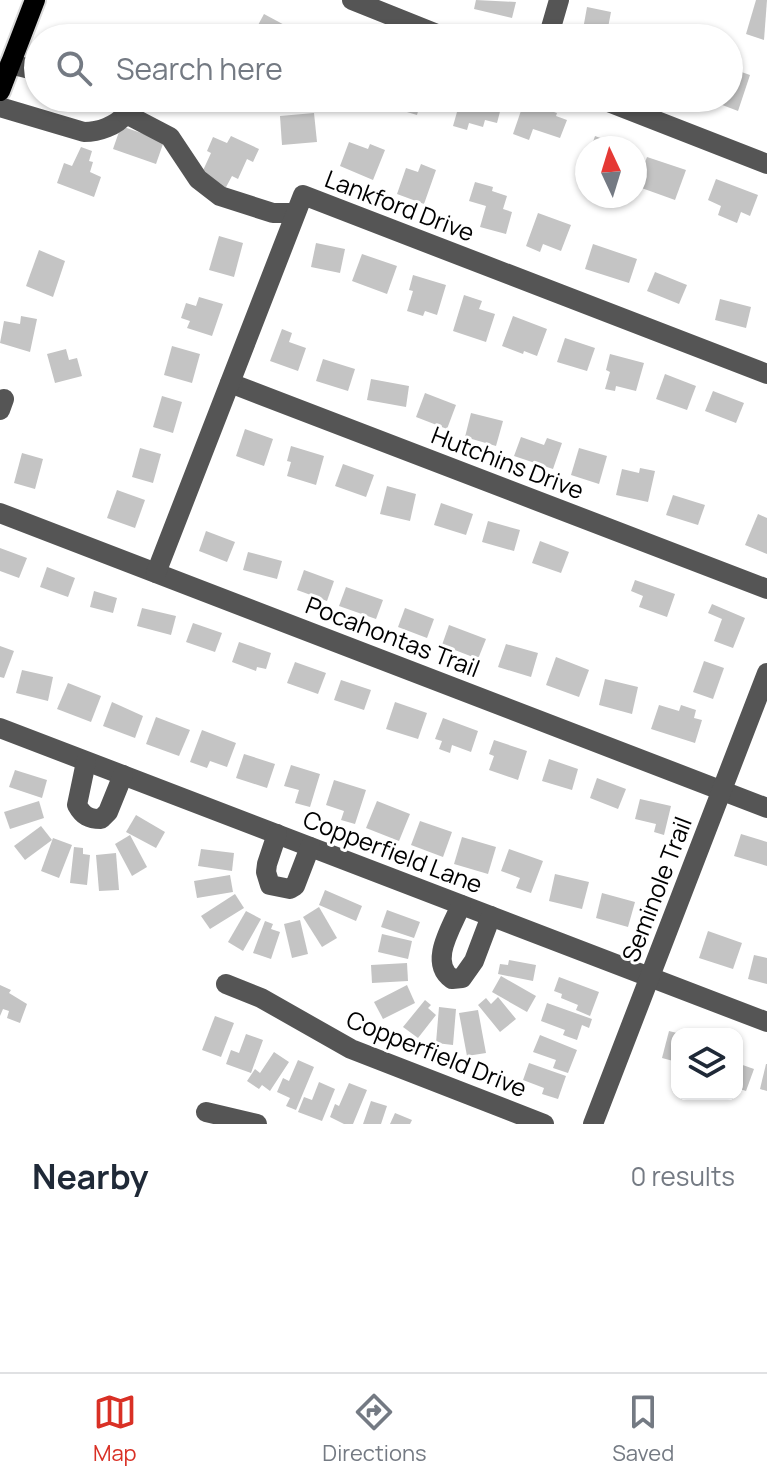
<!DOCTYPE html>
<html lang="en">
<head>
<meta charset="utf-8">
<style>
	:root { --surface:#fff; --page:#f6f6f7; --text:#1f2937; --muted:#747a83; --line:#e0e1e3; --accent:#d93025 }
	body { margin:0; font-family:Manrope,sans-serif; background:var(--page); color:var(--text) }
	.controls { position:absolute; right:24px; bottom:24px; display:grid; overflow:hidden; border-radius:16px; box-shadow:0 2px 6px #0004 }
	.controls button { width:72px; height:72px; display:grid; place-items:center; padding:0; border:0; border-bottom:2px solid var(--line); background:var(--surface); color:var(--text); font:40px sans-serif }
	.compass { position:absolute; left:575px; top:136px; width:72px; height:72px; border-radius:50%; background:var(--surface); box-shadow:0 2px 6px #0004; rotate:356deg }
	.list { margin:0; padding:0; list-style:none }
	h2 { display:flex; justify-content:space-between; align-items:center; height:104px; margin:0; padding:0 32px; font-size:34px }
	h2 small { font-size:26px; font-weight:400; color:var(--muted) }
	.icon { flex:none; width:44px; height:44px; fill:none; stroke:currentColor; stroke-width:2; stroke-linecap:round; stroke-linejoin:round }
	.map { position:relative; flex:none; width:767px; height:1124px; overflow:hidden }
	.search { position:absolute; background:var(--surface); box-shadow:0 2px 6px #0004; left:24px; right:24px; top:24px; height:88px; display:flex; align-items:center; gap:20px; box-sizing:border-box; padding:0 28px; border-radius:44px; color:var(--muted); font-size:30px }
	.sheet { height:248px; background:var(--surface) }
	nav { display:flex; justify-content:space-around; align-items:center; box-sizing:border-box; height:112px; border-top:2px solid var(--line); background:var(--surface); font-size:22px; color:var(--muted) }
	nav a { display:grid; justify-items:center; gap:4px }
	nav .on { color:var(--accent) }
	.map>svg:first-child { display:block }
</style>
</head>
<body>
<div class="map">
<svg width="767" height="1124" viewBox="0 0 767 1124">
	<rect width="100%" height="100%" fill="#fff"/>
	<g fill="#c4c4c4">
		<path d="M476,0l40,2 -4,16 -38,-9z"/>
		<path d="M756,0h11l-3,40 -18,-6z"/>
		<path d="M587,7l24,5 -5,26h-20l1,-2 -5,-1z"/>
		<path d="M264,14l39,21 -2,3h-50z"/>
		<path d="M733,69l17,6 -12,36 -34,-13h25v-19z"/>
		<path d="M393,98h39l-4,13 -9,-3 -2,7 -27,-8z"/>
		<path d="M461,98h33l-1,3 9,3 -5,19 -12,-3 -2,7 -14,-4 -2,7 -14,-4z"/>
		<path d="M524,102l33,11 -1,3 11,4 -7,18 -27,-9 -4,11 -16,-6z"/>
		<path d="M314,113l3,29 -35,3 -2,-29z"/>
		<path d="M121,126l43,15 -8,23 -43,-15z"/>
		<path d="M231,136l28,13 -6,13 -6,-3 -9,20 -6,-3 -7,13 -25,-12 11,-24 -4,-2 6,-14 14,6z"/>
		<path d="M595,136l33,12h-37z"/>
		<path d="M349,142l19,7 2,-5 15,6 -12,30 -33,-14z"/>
		<path d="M81,147l11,4 -3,10 4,1 -3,10 11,5 -7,20 -37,-14 7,-20 8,3z"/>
		<path d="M647,157l39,13 -11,30 -39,-14z"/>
		<path d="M587,159v27l-9,-4z"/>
		<path d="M421,164l15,6 -12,34 -27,-10 9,-26 12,4z"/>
		<path d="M716,179l42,16 -8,21 -9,-4 -4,11 -19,-8 3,-9 -13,-6z"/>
		<path d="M475,182l18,5 -1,4 15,5 -4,13 9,3 -6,22 -26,-7 6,-21 -17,-5z"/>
		<path d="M538,213l33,12 -10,26 -18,-7 -3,8 -14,-6z"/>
		<path d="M219,236l24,7 -9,34 -25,-7z"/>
		<path d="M316,243l29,6 -5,24 -29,-6z"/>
		<path d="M593,244l44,15 -8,24 -44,-14z"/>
		<path d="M39,250l26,11 -12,36 -27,-11z"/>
		<path d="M362,254l35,12 -10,28 -35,-13z"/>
		<path d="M655,272l32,13 -8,19 -32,-13z"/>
		<path d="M413,275l33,10 -9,30 -12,-4 -2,5 -16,-5 6,-20 -4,-1z"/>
		<path d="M464,295l18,6 -3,8 16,5 -9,28 -33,-11z"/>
		<path d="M199,297l24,7 -11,32 -25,-8 3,-7 -9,-3 5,-15 10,3z"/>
		<path d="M720,299l31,8 -5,21 -31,-8z"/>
		<path d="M21,316l16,3 -7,33 -30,-9 4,-22 16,3z"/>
		<path d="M513,316l34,13 -10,27 -13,-5 -1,3 -21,-8z"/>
		<path d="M282,329l10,4 -3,9 17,6 -8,23 -28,-10z"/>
		<path d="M565,338l30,10 -8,23 -30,-9z"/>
		<path d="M172,346l28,8 -8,29 -28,-8z"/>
		<path d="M66,349l3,11 8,-2 5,18 -27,7 -8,-29z"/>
		<path d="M610,354l34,9 -8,28 -20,-5 -1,5 -10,-2 5,-17 -4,-2z"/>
		<path d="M323,359l32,10 -7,22 -32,-10z"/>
		<path d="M665,374l31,12 -9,24 -31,-11z"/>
		<path d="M371,379l38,7 -3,21 -39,-7z"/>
		<path d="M713,391l31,12 -8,20 -31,-12z"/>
		<path d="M425,393l31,12 -9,24 -31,-12z"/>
		<path d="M162,396l20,6 -9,31 -20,-6z"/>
		<path d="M471,413l32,8 -7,25 -31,-9z"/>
		<path d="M245,429l28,10 -9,27 -28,-10z"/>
		<path d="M521,437l23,8 3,-7 15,5 -9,26 -39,-13z"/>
		<path d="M291,446l33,10 -8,29 -29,-9 4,-14 -4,-1z"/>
		<path d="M140,448l21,6 -8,29 -21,-6z"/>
		<path d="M579,448l28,8 -8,28 -28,-9z"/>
		<path d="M22,453l21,6 -8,30 -21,-6z"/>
		<path d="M343,464l31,11 -8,22 -31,-11z"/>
		<path d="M640,468l15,3 -7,31 -32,-7 6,-26 17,4z"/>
		<path d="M387,486l29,8 -6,27 -30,-7z"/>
		<path d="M117,490l28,10 -10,28 -28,-10z"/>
		<path d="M673,495l32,10 -7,20 -32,-10z"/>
		<path d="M441,503l32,11 -7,21 -32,-10z"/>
		<path d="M758,514l9,4v36l-22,-9z"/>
		<path d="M488,521l32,9 -6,21 -32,-9z"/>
		<path d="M206,531l29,11 -8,20 -28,-11z"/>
		<path d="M540,541l29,11 -8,21 -29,-10z"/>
		<path d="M0,548l27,10 -8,20 -19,-7z"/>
		<path d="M248,552l34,9 -5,18 -34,-9z"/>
		<path d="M47,567l28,11 -7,19 -28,-10z"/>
		<path d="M304,570l30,11 -7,20 -30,-11z"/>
		<path d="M635,580l40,14 -8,23 -28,-10 4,-11 -12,-5z"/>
		<path d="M346,587l37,13 -7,19 -37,-13z"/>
		<path d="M94,591l23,7 -4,15 -23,-6z"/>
		<path d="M712,604l33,14 -12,30 -19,-7 8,-22 -14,-6z"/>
		<path d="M142,608l34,8 -5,19 -34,-9z"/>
		<path d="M405,608l29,11 -7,19 -29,-11z"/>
		<path d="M193,623l29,10 -7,19 -29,-10z"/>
		<path d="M449,625l37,14 -8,20 -36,-14z"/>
		<path d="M239,642l32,11 -5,16 -9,-2 -1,4 -24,-9z"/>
		<path d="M506,644l32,9 -7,24 -33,-10z"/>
		<path d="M0,646l14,5 -10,27 -4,-1z"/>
		<path d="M556,657l33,13 -10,27 -33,-12z"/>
		<path d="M704,661l20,7 -11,31 -20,-7z"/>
		<path d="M295,662l31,11 -8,21 -31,-11z"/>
		<path d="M22,670l31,7 -5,24 -32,-8z"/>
		<path d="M605,679l33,8 -6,27 -33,-9z"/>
		<path d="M341,680l30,10 -7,20 -30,-10z"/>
		<path d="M68,683l33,13 -10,26 -34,-13z"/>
		<path d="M112,702l31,14 -8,22 -32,-12z"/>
		<path d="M395,702l32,11 -9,26 -32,-10z"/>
		<path d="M659,705l20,6 2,-6 15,5 -2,8 8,2 -7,23 -44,-14z"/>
		<path d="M156,717l34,13 -11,26 -33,-12z"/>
		<path d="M443,718l35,13 -7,21 -19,-7 -2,8 -11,-4 3,-8 -7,-2z"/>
		<path d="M202,730l34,13 -9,24 -17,-6 -3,7 -17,-6z"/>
		<path d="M494,740l33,11 -9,29 -29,-10 5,-14 -5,-2z"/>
		<path d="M244,754l31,10 -8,24 -31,-10z"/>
		<path d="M549,759l29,10 -6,21 -30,-9z"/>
		<path d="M291,765l29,9 -10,33 -15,-4 4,-13 -15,-4z"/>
		<path d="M15,770l32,10 -5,18 -33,-11z"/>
		<path d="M597,778l29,11 -8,20 -28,-11z"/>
		<path d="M334,780l32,10 -11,34 -14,-4 3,-9 -18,-6z"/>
		<path d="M640,799l31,7 -7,29 -10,-3 2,-8 -21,-5z"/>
		<path d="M39,801l5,17 -34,11 -6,-17z"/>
		<path d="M377,801l33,13 -11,27 -33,-13z"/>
		<path d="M136,815l29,17 -9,16 -30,-16z"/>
		<path d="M420,821l32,11 -9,25 -32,-12z"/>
		<path d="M41,826l11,14 -27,20 -11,-14z"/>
		<path d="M741,834l26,8v24l-33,-10z"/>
		<path d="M130,835l17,32 -15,9 -17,-32z"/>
		<path d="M462,837l34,10 -8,27 -34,-10z"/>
		<path d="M53,838l19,7 -13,33 -18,-7z"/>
		<path d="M74,847l9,1v6l7,1 -3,30 -17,-2z"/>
		<path d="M201,849l33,4 -2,18 -34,-5z"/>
		<path d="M509,849l34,12 -12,32 -15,-5 4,-10 -19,-7z"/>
		<path d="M116,853l3,37 -20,1 -3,-36z"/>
		<path d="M555,874l34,8 -7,27 -33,-8z"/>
		<path d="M230,875l3,17 -36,6 -3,-17z"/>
		<path d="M325,890l37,16 -6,15 -37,-16z"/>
		<path d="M602,893l33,9 -7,25 -32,-9z"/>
		<path d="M235,894l9,14 -34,21 -9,-13z"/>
		<path d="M319,907l18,31 -15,9 -19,-30z"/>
		<path d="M387,910l33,12 -6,16 -33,-11z"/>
		<path d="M246,911l15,8 -18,32 -15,-9z"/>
		<path d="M300,920l8,34 -16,4 -8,-34z"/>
		<path d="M265,921l8,3 -2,5 9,3 -9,27 -18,-6z"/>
		<path d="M708,931l34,12 -9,26 -34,-11z"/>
		<path d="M382,934l30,7 -4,18 -30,-7z"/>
		<path d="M754,955l13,3v26l-19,-5z"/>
		<path d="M509,960l27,5 -3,16 -35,-7 2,-10 8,1z"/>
		<path d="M407,963l1,18 -36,2 -1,-18z"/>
		<path d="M501,976l35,20 -9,16 -35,-20z"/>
		<path d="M559,977l40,15 -9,24 -14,-6 2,-5 -17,-7 1,-4 -8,-3z"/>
		<path d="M0,985l11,5 -2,3 18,11 -7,19 -13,-5 2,-7 -6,-2 -3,7z"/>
		<path d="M407,985l8,18 -32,16 -9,-17z"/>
		<path d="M498,997l18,22 -16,13 -22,-27 8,-7 5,6z"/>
		<path d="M425,1000l6,5 -3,3 8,7 -18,23 -15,-11z"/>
		<path d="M547,1003l45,16 -3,9 -7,-3 -5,15 -14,-5 2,-5 -24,-9z"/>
		<path d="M439,1007l17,2 -3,36 -17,-2z"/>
		<path d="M478,1010l8,43 -19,3 -8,-43z"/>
		<path d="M215,1016l19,7 -13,34 -19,-7z"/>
		<path d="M669,1031l8,2v29l-15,-4z"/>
		<path d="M246,1034l17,6 -12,33 -25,-9 5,-14 8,3z"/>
		<path d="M540,1035l37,15 -9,23 -15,-5 3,-8 -23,-8z"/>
		<path d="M274,1052l15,10 -19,29 -8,-6 -3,4 -12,-8 8,-12 5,4z"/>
		<path d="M298,1060l16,7 -18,43 -10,-4 4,-8 -13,-6 6,-14 6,3z"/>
		<path d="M529,1063l37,13 -8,23 -16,-5 2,-6 -21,-8z"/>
		<path d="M737,1063l17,6 -8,22 -9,-3z"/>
		<path d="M766,1064h1v27l-7,-2z"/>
		<path d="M319,1082l16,7 -13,32 -24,-9 6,-15 8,3z"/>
		<path d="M349,1083l18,7 -14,34h-9l-14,-7 5,-13 4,2z"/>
		<path d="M371,1101l16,5 -6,18h-18z"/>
		<path d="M395,1113l17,7 -2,4h-20z"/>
	</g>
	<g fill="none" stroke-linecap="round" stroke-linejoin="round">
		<defs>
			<path id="major" d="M0,91l35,-91"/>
		</defs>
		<use href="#major" stroke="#dbdbdb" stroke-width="24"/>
		<g stroke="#555" stroke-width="20">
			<path d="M352,0l95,38"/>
			<path d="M548,38l11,-38"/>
			<path d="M10,64l28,7"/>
			<path d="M598,98l169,66"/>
			<path d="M0,107l84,25c15,0 32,-6 42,-18l1,-11 -8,-5"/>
			<path d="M126,114l44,23 28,42 22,17 53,17h22"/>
			<path d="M230,383l537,206"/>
			<path d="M0,410l4,-11"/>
			<path d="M0,513l767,295"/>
			<path d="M156,573l147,-378 464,179"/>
			<path d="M0,728l767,294"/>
			<path d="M86,762l-9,43c6,11 12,14 24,14l7,-7 15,-37"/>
			<path d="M277,834l-10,30 -1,8 4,13 20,4 5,-3 15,-39"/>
			<path d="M461,905c-9,22 -33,57 -9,74l10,-1 12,-17 17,-45"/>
			<path d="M226,984l35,14 90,51 193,75"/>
			<path d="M206,1112l51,12"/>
			<path d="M593,1124l174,-451"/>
		</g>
		<use href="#major" stroke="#000" stroke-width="20"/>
	</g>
	<g text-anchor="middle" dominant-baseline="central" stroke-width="6" stroke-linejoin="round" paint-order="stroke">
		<g font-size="24" fill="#000" stroke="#fff">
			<text transform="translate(400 205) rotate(21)">Lankford Drive</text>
			<text transform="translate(508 462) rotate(21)">Hutchins Drive</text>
			<text transform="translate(393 636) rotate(21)">Pocahontas Trail</text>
			<text transform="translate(393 851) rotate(21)">Copperfield Lane</text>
			<text transform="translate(656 889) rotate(-69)">Seminole Trail</text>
			<text transform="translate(437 1053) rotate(22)">Copperfield Drive</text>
		</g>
	</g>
</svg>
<div class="controls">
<button><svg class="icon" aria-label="layers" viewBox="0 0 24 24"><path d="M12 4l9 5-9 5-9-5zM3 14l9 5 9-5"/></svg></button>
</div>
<svg class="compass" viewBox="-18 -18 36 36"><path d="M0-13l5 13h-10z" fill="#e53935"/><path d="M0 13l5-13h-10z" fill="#747a83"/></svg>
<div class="search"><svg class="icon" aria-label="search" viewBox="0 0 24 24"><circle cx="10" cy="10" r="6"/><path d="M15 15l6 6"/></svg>Search here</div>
</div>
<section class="sheet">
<h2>Nearby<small>0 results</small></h2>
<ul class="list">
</ul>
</section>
<nav>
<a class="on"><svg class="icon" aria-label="map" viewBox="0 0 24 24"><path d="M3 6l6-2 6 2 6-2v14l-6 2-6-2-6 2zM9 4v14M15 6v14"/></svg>Map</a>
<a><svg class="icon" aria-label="directions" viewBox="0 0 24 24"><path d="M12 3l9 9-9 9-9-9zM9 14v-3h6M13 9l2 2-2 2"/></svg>Directions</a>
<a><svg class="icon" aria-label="saved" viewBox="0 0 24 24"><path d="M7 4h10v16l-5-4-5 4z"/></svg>Saved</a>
</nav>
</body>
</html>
